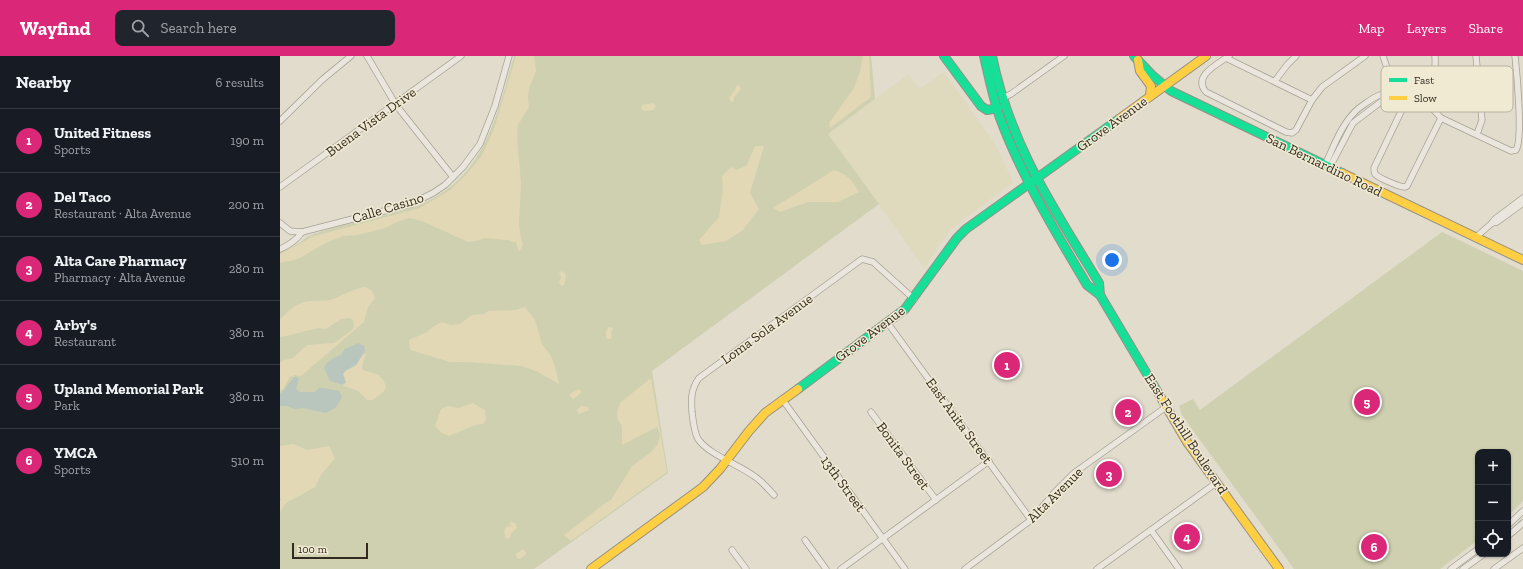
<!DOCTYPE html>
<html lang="en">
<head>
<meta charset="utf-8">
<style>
	:root { --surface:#171b24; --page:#20242c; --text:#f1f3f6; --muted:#9ea1a6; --line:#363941; --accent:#db2777 }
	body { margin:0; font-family:"Zilla Slab",serif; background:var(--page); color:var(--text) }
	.controls { position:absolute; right:12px; bottom:12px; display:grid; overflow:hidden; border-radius:8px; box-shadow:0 1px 3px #0004 }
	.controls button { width:36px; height:36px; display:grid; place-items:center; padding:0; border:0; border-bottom:1px solid var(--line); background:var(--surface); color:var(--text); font:20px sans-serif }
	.scale { position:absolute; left:12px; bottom:10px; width:76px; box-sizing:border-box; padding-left:4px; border:2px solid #332a1f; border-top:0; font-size:11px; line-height:14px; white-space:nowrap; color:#332a1f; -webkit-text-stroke:3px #f1ead3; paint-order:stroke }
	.you { position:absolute; left:832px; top:204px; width:14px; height:14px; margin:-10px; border:3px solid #fff; border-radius:50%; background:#1a73e8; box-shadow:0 0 0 6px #1a73e833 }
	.badge { display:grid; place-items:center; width:26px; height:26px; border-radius:50%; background:var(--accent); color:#fff; font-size:13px; font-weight:700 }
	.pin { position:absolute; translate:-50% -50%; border:2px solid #fff; box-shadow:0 1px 4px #0006 }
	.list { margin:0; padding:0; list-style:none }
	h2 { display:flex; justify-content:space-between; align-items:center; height:52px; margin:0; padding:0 16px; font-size:17px }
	h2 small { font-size:13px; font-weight:400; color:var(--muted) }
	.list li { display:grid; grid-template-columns:26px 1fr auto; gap:12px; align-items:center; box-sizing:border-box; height:64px; padding:0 16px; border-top:1px solid var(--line) }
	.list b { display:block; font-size:15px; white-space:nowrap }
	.list p { margin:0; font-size:13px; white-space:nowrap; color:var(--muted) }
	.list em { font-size:13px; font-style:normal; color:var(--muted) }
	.icon { flex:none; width:22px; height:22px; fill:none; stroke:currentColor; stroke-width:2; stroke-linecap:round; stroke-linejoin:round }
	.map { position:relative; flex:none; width:1243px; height:513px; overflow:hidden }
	header { display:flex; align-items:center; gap:24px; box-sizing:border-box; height:56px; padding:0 20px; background:var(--accent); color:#fff }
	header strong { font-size:19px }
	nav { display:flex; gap:22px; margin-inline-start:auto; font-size:14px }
	.search { width:280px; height:36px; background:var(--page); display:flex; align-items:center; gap:10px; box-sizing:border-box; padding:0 14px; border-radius:8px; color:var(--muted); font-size:15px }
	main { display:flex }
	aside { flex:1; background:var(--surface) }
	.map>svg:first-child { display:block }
</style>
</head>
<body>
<header>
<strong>Wayfind</strong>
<div class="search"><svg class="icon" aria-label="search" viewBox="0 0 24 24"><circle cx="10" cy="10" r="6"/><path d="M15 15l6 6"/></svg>Search here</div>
<nav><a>Map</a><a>Layers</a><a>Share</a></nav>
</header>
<main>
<aside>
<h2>Nearby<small>6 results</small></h2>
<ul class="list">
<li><span class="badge">1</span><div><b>United Fitness</b><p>Sports</p></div><em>190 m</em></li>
<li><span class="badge">2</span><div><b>Del Taco</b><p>Restaurant · Alta Avenue</p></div><em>200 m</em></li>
<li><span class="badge">3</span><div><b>Alta Care Pharmacy</b><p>Pharmacy · Alta Avenue</p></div><em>280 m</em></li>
<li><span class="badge">4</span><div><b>Arby's</b><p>Restaurant</p></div><em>380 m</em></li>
<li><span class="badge">5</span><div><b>Upland Memorial Park</b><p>Park</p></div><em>380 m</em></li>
<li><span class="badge">6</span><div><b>YMCA</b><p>Sports</p></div><em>510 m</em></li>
</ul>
</aside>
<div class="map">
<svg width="1243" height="513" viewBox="0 0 1243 513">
	<rect width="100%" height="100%" fill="#e1dccc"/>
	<path fill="#dfdabe" d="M664,16l51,72 18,38 -61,46 -15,20 -12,21 -97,-135 81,-60 10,15z"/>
	<g fill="#ced0b0">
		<path d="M234,0h357l4,43 -47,35 51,70 -227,167 16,102 -134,96h-254v-317c6,-3 13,-5 19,-9 4,-2 6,-6 10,-7 6,-3 14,-5 20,-7 24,-7 48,-11 71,-18 81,-21 94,-85 114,-155z"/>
		<path d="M1162,176l81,39v230l-15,15v-64h-30v88l-38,29h-146l-94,-129 -18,-25 -3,-9 14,-7 7,11z"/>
	</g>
	<g fill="#e2d8b6">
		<path d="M236,0h18l2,15 -7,17 -1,9 1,10 -11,18 -1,13 4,45 -2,41 2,15 2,6 -4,7 -3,-9 -8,-3 -23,-2 -9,3 -8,1 -46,-21 -13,-3 -12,4 -12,6 -28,7 -14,1 -17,7 -28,16 -18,4v-9l23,-12 8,-5 109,-29 30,-18 15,-14 17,-21 12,-26z"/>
		<path d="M583,0h6l2,41 -41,31 -1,-5 25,-35 6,-16z"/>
		<path d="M459,29l2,4 -7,8v4l-3,1 -2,-4 6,-8 1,-4z"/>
		<path d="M373,47l3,3 -3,4 -8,1 -4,-2 1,-4z"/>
		<path d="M475,90h9l-14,47 9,16 -16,21 -17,11 -24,4 -3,-5 20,-23 4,-28 -1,-13 9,-9 6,3 10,-5z"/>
		<path d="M554,114c13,4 18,10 25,22l-21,10h-30l-28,10 -7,-4z"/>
		<path d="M282,215l3,2 1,3 -2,9 -2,1 -3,-3 2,-6 -2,-4z"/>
		<path d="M85,231c6,2 8,4 10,11l-7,9 -4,15 -63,54 -6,-1 -5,2 -7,12 -3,2v-28l4,-3 9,-2 14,-13 27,-2 18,-13 2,-4 -1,-5 -3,-3 -9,1 -15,10 -8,-1 -32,8 -6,1v-18c7,-5 11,-12 19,-15 10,-5 21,-2 31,-4 12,-4 22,-11 35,-13z"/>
		<path d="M245,251l10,13 7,24 9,12 4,11 4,17 -23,-13 -14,-5 -55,-4h-17l-40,-12 -1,-10 18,-8 7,-6 8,-4 9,3 9,-1 12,-9 11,-1 6,-3 26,-1z"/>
		<path d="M329,271h2l2,2 -2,3 1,5 -2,2h-3c-2,-3 -1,-10 2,-12z"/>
		<path d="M86,297l-4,13 1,4 16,5 5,6 2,6 -2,4 -11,9h-6l-9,-9 -22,-8 9,-5 -2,-4c3,-5 9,-5 13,-9 4,-5 3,-9 10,-12z"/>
		<path d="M371,322l16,94 -96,69 -7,-6 40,-31 7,-4 21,-34 19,-14 7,-8 2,-10 -3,-7 -35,18v-19l-4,-6 -1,-7 1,-5 3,-6z"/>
		<path d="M298,333l3,2v2l-8,6 -3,-3v-2z"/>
		<path d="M193,347l12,7 1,10 -3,4 -8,1 -26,11 -7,-3 -7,-7 6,-17 7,-3 10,2z"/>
		<path d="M301,350l7,1 1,3 -10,4 -2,-4z"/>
		<path d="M14,388l13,6 22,-4 6,12 -14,17 -6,12 -29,16 -6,9v-11l2,-2 -2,-1v-52z"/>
		<path d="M232,466l4,2 1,4 -6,5 -1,5 -4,1 -2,-8 2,-4 5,-1 -1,-3z"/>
		<path d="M243,493l3,3v2l-6,5 -3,-1 -1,-4z"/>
	</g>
	<g fill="#b8c6bd">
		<path d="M78,287l6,3 1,5 -9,14 -10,5 -3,4 3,9 -4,2 -12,-4 -6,-13c3,-8 10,-10 17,-13l4,-6z"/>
		<path d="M14,321h3l2,2 -3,10 4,3h15l4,-4h5l15,3 3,6 -6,10 -10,6 -23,-5 -8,1 -9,-3h-6v-12l4,-4z"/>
	</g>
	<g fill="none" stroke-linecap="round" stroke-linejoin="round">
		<defs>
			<g id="street">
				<path d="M87,0l29,49 57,72"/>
				<path d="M949,0c-11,8 -37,20 -23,36l80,40 6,1 4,-3 16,-30 10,-13 43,-31"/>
				<path d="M1196,0l6,64 -5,14"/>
				<path d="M946,2l86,42"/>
				<path d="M995,25l12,-16 9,-9"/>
				<path d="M1137,36l24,26 70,33 5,-1c7,-11 1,-76 -1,-94"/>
				<path d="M1129,39l-35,73c0,2 0,4 1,6 4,4 24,13 30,13l2,-1 34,-68"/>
				<path d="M723,42l8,-4 53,-38"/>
				<path d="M0,65l43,-42 28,-23"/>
				<path d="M1045,109c9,-19 17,-43 34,-57 6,-4 14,-11 21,-13 9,-3 18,0 27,0 4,0 8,-2 12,-3 15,-8 17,-20 16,-36"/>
				<path d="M1050,111l23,-44 29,-22 4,-7 2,-23 -5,-15"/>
				<path d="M0,131l181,-131"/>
				<path d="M0,167l10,8 12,1 109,-28 22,-11 12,-8 18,-18 17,-23 15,-38 14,-50"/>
				<path d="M1212,167l5,-1 26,-19"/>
				<path d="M1195,182l17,-15 3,-4 28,-21"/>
				<path d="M0,193c9,-4 17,-9 22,-17"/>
				<path d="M607,266l144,198"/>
				<path d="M502,343l123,170"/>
				<path d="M591,356l65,88"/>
				<path d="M494,439c-6,-6 -12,-14 -20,-19 -15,-11 -46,-22 -56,-37 -4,-7 -5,-18 -6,-27 -1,-13 -1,-23 7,-34l163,-119 11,3 41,37"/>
				<path d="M1228,469l15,-14"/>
				<path d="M871,474l28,39"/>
				<path d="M1228,480l15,-13"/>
				<path d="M525,484l21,29"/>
				<path d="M452,494l14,19"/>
				<path d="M561,513l148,-108"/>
				<path d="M685,513l66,-49 23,-27 20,-20 92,-66"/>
				<path d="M817,513l119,-86"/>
				<path d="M1171,513l27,-20"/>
				<path d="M1183,513l21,-15"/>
				<path d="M1214,513l29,-21"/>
			</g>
			<g id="fast">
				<path d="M664,0l37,50 6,4 11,-2"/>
				<path d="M704,0c5,21 9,42 16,62 22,59 55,113 87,167l13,10 60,101"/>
				<path d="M712,0c18,89 61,151 107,227l1,12"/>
				<path d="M854,0l18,19 19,16 171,82"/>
				<path d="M518,333l107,-80 52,-71 9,-9 153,-110"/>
			</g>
			<g id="slow">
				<path d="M858,4l2,11 11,15 -1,10"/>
				<path d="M839,63l87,-63"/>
				<path d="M1062,117l181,87"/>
				<path d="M880,340l27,46 92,127"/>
				<path d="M311,513l112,-82 17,-18 29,-38 16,-18 33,-24"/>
			</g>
		</defs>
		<use href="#street" stroke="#a6a195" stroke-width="7"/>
		<use href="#fast" stroke="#969086" stroke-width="10"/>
		<use href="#slow" stroke="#969086" stroke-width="10"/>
		<use href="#street" stroke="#eae6dd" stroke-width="5.5"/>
		<use href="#fast" stroke="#16e098" stroke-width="8"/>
		<use href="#slow" stroke="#ffcf43" stroke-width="8"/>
	</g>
	<g text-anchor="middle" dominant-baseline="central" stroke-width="3" stroke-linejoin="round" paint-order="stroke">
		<g font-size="14" fill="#332a1f" stroke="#f1ead3">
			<text transform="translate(91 66) rotate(-36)">Buena Vista Drive</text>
			<text transform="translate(832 68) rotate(-36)">Grove Avenue</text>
			<text transform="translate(1044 109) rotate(26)">San Bernardino Road</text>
			<text transform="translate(108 152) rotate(-17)">Calle Casino</text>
			<text transform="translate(487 273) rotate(-36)">Loma Sola Avenue</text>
			<text transform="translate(590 278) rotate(-37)">Grove Avenue</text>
			<text transform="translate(679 365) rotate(54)">East Anita Street</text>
			<text transform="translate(906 378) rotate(57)">East Foothill Boulevard</text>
			<text transform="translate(623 400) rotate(54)">Bonita Street</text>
			<text transform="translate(563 428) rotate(54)">13th Street</text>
			<text transform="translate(775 439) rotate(-45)">Alta Avenue</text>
		</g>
	</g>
	<rect x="1101" y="10" width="132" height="46" rx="6" fill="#f1ead3" stroke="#b8b09d" stroke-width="1"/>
	<rect x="1109" y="22" width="18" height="4" fill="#16e098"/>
	<rect x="1109" y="40" width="18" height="4" fill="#ffcf43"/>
	<g font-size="11" fill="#332a1f">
		<text x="1134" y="28">Fast</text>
		<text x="1134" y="46">Slow</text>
	</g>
</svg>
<div class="controls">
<button>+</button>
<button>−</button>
<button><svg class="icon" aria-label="locate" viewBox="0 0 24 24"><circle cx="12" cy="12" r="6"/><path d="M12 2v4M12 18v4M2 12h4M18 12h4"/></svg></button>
</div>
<div class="scale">100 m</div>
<div class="you"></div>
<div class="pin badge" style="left:727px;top:309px">1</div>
<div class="pin badge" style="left:848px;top:356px">2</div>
<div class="pin badge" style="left:829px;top:418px">3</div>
<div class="pin badge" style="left:907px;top:481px">4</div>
<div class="pin badge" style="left:1087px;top:346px">5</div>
<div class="pin badge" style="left:1094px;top:491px">6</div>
</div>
</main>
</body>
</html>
